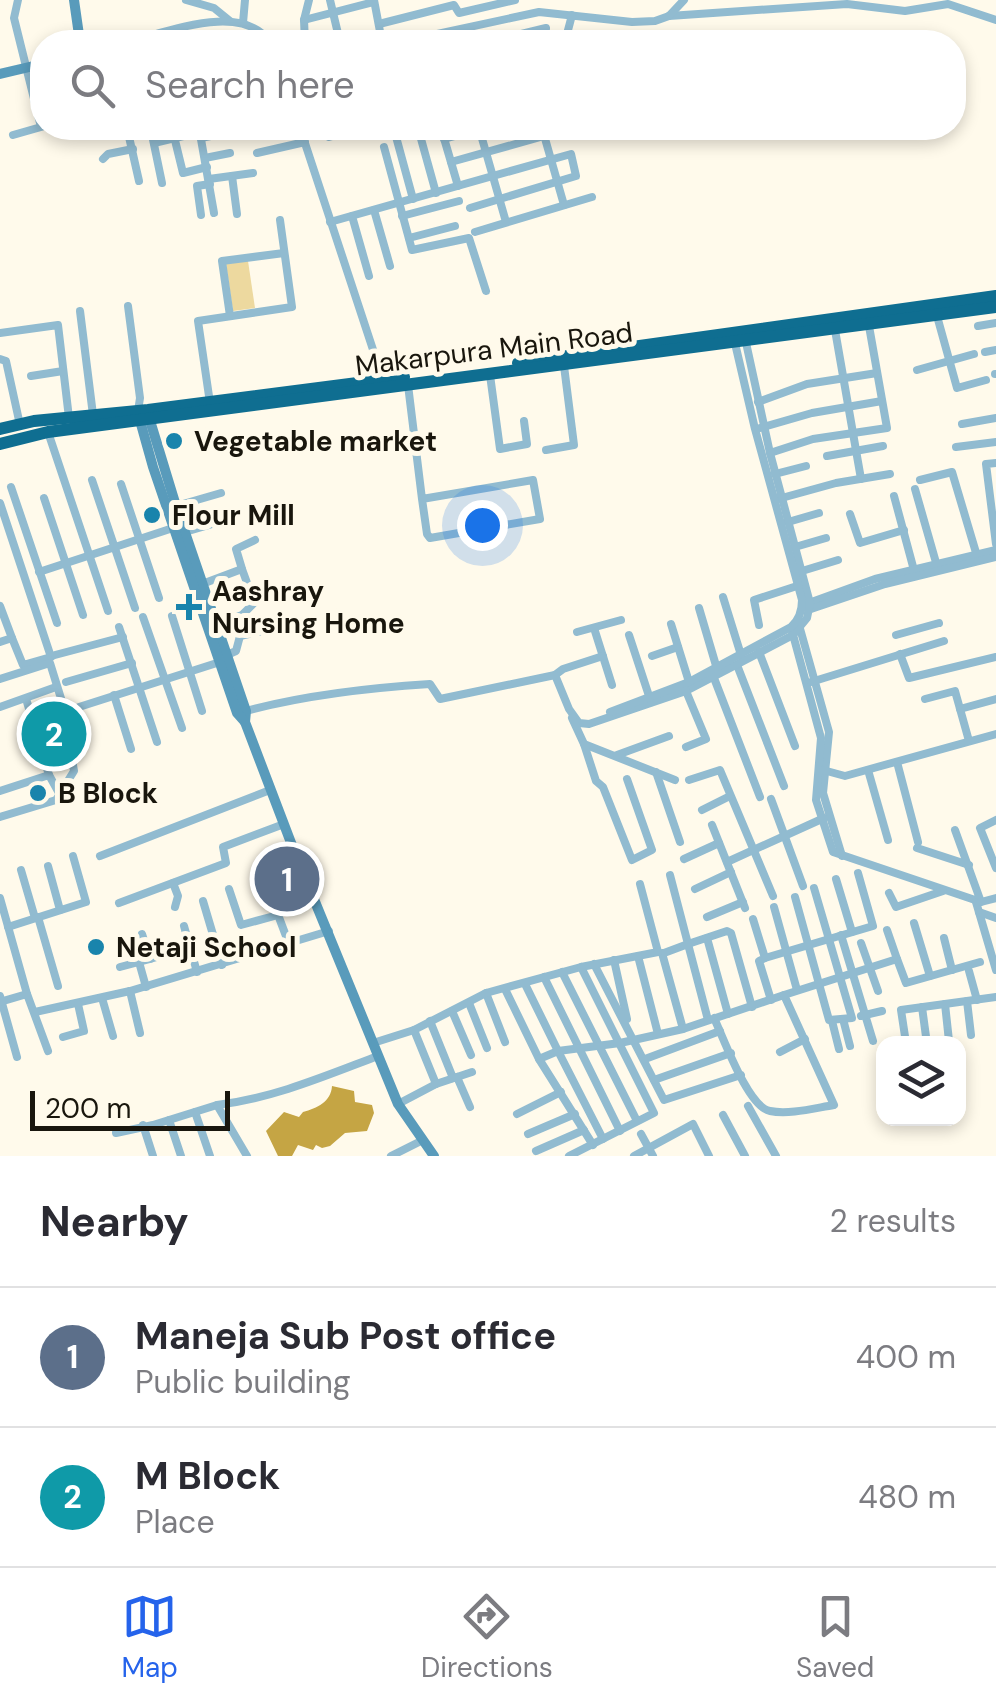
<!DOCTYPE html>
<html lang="en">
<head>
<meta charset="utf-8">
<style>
	:root { --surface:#fff; --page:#f2f2f3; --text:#2b2b33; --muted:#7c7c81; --line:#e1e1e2; --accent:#2563eb }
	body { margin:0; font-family:"DM Sans",sans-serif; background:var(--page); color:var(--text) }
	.controls { position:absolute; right:30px; bottom:30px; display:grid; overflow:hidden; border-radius:20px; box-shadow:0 5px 15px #0003 }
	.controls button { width:90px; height:90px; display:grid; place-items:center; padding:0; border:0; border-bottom:2px solid var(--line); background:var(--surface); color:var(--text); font:50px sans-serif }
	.scale { position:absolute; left:30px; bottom:25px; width:200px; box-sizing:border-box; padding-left:10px; border:5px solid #19160d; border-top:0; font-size:28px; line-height:35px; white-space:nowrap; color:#19160d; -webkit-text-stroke:8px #fffaeb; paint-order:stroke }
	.you { position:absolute; left:482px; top:525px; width:35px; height:35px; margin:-25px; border:8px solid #fff; border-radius:50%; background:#1a73e8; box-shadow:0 0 0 15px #1a73e833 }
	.badge { display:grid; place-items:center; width:65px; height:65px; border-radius:50%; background:var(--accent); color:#fff; font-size:32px; font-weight:700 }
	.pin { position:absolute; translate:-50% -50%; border:5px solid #fff; box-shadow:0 2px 10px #0006 }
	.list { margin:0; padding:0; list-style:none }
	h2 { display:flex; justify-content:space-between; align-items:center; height:130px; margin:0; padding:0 40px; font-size:42px }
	h2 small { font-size:32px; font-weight:400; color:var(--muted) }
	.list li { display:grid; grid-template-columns:65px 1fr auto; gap:30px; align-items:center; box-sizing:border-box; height:140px; padding:0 40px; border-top:2px solid var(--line) }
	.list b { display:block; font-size:38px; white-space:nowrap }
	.list p { margin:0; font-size:32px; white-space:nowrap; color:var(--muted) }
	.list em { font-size:32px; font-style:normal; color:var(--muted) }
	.icon { flex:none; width:55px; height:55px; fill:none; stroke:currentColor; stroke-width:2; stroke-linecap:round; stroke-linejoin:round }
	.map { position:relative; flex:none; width:996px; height:1156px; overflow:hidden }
	.search { position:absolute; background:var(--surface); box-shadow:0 5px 15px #0003; left:30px; right:30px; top:30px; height:110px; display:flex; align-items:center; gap:25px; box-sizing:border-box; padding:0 35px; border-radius:40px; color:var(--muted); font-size:38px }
	.sheet { height:410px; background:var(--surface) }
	nav { display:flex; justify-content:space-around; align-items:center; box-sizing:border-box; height:140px; border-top:2px solid var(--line); background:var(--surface); font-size:28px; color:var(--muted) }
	nav a { display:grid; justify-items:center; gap:5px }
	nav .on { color:var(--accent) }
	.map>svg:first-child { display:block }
</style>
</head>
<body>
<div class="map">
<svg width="996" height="1156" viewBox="0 0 996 1156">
	<rect width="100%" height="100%" fill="#fffaeb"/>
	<path fill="#edd99f" d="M248,261l7,47 -22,3 -7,-47z"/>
	<path fill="#c5a544" d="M332,1086l22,5 1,11 17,3 2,8 -7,18 -22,2 -15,13 -8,2 -6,-3 -3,5 -15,-5 -6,11h-14l-12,-25 18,-19 15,5 4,-5c14,-4 28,-10 29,-26z"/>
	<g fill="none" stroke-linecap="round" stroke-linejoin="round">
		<g stroke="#91bbd0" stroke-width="8">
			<path d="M186,0l28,8 16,13"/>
			<path d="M330,0l10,42"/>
			<path d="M374,0l8,42"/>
			<path d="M669,16l178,-12 58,7 43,-7 48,16"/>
			<path d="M304,20l70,-18"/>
			<path d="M243,23l2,-23"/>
			<path d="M379,24l75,-19 5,8 56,-13"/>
			<path d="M126,42c41,-9 115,-41 144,0"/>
			<path d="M305,42l-1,-22 5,-20"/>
			<path d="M400,42l139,-30 93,10 23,-1 14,-5 15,-16"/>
			<path d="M487,42l59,-14"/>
			<path d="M559,42l8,-8 5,-19"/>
			<path d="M127,128l12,53"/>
			<path d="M172,128l11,45 24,-6"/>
			<path d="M199,128l15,85"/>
			<path d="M300,128l83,252"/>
			<path d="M405,128l-10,5 18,66"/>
			<path d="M418,128l18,65"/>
			<path d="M441,128l17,58"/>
			<path d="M479,128l27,94"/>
			<path d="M542,128l22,77"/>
			<path d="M151,130l11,53"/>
			<path d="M13,135l28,-8 -27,-109 4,-18"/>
			<path d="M329,137l33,-9"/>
			<path d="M201,138l24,-5"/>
			<path d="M444,139l40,-11"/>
			<path d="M154,143l46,-11"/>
			<path d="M384,147l28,103 57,-12 17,53"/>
			<path d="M257,153l48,-11"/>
			<path d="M205,158l25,-5"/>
			<path d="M103,159l5,-5 25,-5"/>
			<path d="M451,162l93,-26"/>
			<path d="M232,176l5,38"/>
			<path d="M209,179l44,-6"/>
			<path d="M374,210l16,56"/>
			<path d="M201,215l-4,-29 13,-2"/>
			<path d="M352,216l17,60"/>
			<path d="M402,216l57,-15"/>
			<path d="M330,222l241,-68 5,22 -106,32"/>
			<path d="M475,232l117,-35"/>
			<path d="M409,238l46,-12"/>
			<path d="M128,306l12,92 -2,13"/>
			<path d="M80,311l13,104"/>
			<path d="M230,316l-8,-55 62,-8"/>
			<path d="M937,316l20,72 29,-8"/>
			<path d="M978,326l18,-3"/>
			<path d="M835,330l26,149"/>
			<path d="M0,333l58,-8 11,93"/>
			<path d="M985,352l11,-2"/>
			<path d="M0,359l6,2 14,64"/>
			<path d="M917,370l57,-16"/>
			<path d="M995,374h1"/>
			<path d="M490,375l10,74 27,-5 -3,-23"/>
			<path d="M31,376l32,-5"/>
			<path d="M408,385l14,114 111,-19 7,39 -110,19 -3,-4 -5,-35"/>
			<path d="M758,402l49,-18 70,-11"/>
			<path d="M210,403l-12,-82 94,-14 -12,-87"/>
			<path d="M962,424l34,-6"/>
			<path d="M760,428l52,-15 70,-12"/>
			<path d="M48,432l60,179"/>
			<path d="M956,447l40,-5"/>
			<path d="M546,450l28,-5 -10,-79"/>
			<path d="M770,453l43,-14 74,-11 -18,-102"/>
			<path d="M827,456l56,-10"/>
			<path d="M996,463l-10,1 10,80"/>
			<path d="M775,474l31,-8"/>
			<path d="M92,480l43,128"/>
			<path d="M920,480l32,-8 25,84"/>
			<path d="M121,484l38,114"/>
			<path d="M11,487l46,136"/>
			<path d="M915,489l22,77"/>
			<path d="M894,496l21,78"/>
			<path d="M44,498l39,117"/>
			<path d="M778,499l58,-16 54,-9"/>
			<path d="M0,503l51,154 -28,8 -11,-27"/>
			<path d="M176,506l45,-13"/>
			<path d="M850,514l10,29 44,-13"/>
			<path d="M788,522l31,-9"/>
			<path d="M185,532l41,-12"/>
			<path d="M795,547l31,-9"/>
			<path d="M242,569l8,22"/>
			<path d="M802,571l36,-11"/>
			<path d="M39,572l134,-44"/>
			<path d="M202,584l40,-15 -6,-20 19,-9"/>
			<path d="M723,597l18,58"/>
			<path d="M806,604l69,-25 121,-29"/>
			<path d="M0,606l12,32 -12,4"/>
			<path d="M699,608l18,61"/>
			<path d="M808,610l77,-26 111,-27"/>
			<path d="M172,616l30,95"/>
			<path d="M143,617l39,111"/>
			<path d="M671,624l18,58"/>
			<path d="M216,625l26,-10 13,-13"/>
			<path d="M759,625l-5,-25 43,-14"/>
			<path d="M799,625l30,107 -6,61 19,63"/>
			<path d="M119,627l38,115"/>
			<path d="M594,628l18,57"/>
			<path d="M792,631l29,107 -5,62 17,52 148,50 -26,-72"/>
			<path d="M577,632l44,-12"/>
			<path d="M629,635l21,64"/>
			<path d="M896,635l43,-12"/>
			<path d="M759,652l36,94"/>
			<path d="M900,654l9,24 87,-21"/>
			<path d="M55,655l68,-18"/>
			<path d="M227,655l9,-4 4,-15 32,-7"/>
			<path d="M652,656l26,-9"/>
			<path d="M737,665l47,121"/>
			<path d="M555,675l8,-6 40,-13"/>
			<path d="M714,678l46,119"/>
			<path d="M0,679l50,-16 22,71 -3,8 5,29 -18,29 -56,17"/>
			<path d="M66,682l66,-19"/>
			<path d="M811,682l133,-41"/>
			<path d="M114,695l17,54"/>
			<path d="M925,699l30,-8 14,50"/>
			<path d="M27,702l22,73"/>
			<path d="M0,707l56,-20"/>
			<path d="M79,707l141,-45"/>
			<path d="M960,709l36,-10"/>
			<path d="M242,712c62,-17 124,-24 188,-28l10,15 115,-24 14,34 10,14 10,1 97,-33 107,-56 14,-17 3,-15 -40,-150 -25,-115"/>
			<path d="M610,712l79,-30 102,-55c8,-7 11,-16 11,-27l-47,-171 -21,-90"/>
			<path d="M572,718l12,26 91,36"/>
			<path d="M34,724l31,-11"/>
			<path d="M584,744l12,37 7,6 29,73 20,-10 -25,-71"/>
			<path d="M686,747l20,-8 -20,-48"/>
			<path d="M42,750l27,-10"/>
			<path d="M617,755l52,-19"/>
			<path d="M897,762l21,80"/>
			<path d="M823,770l22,6 151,-42"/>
			<path d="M868,770l20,70"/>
			<path d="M656,772l24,70"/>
			<path d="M689,780l31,-10 53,126"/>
			<path d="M0,791l49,-16 10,18"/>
			<path d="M771,799l32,87"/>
			<path d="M702,810l28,-14"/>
			<path d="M996,820l-16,8 16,40"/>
			<path d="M712,825l33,83"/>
			<path d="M917,848l52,17"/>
			<path d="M100,856l170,-66"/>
			<path d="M684,859l35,-16"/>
			<path d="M727,862l97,-44"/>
			<path d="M48,866l12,44"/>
			<path d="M21,870l14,48"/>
			<path d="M670,875l18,69 39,-13 4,2 21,74"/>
			<path d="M836,879l16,53"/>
			<path d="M173,883l5,13 -3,11"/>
			<path d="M266,883l23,61"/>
			<path d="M229,889l12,36 37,-10"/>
			<path d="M695,889l36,-17"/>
			<path d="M889,893l7,14 47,-16"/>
			<path d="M795,897l34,123 23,-2 -38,-130"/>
			<path d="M0,898l27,96"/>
			<path d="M203,901l19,64"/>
			<path d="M976,902l20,68"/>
			<path d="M981,902l15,-4"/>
			<path d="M119,903l107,-40 -3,-16 61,-23"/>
			<path d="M774,907l23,83"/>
			<path d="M979,912l17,6"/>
			<path d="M38,917l20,69"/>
			<path d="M707,917l36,-15"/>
			<path d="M753,919l12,39 -6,3 12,39"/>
			<path d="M914,923l16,53"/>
			<path d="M184,926l13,46"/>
			<path d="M8,927l78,-25 -13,-46"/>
			<path d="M887,930l10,29"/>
			<path d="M142,934l8,25 41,-12"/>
			<path d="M841,935l32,106"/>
			<path d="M707,938l21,76"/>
			<path d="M944,938l8,32"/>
			<path d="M861,943l17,48"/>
			<path d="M662,953l21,76"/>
			<path d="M664,953l24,-9 20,76"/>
			<path d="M638,956l20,78"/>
			<path d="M765,958l108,-32 -15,-53"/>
			<path d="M614,960l13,59"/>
			<path d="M139,962l7,25"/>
			<path d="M594,964l70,136 77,-25"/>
			<path d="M120,967l30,-8"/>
			<path d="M969,971l8,29"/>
			<path d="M562,972l75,149"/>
			<path d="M544,977l76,154"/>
			<path d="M525,984l33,67 62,-8 63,-14 101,-34 50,110c-19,3 -45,10 -64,6 -22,-4 -46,-72 -56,-93"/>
			<path d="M505,989l34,70 54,86"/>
			<path d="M130,991l10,42"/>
			<path d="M486,993l19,49"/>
			<path d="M784,995l113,-36 9,24 74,-21"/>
			<path d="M0,996l17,61"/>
			<path d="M102,998l11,38"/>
			<path d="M967,1001l4,34"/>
			<path d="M0,1002l27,-8 21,57"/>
			<path d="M469,1003l18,45"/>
			<path d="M945,1004l4,37"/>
			<path d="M922,1007l5,37"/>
			<path d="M452,1011l19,44"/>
			<path d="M35,1012l95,-21 199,-60"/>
			<path d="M861,1016l21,-5"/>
			<path d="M843,1019l7,27"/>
			<path d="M430,1021l23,57"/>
			<path d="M832,1021l7,28"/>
			<path d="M414,1030l22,54"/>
			<path d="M63,1037l21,-6 -6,-27"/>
			<path d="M373,1043l41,-13 72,-37 95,-26 77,-15 -18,-68"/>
			<path d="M906,1043l-5,-33 95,-13"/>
			<path d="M780,1052l25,-13"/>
			<path d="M539,1059l19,-8 45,88"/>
			<path d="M645,1059l75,-28"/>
			<path d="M457,1077l13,30"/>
			<path d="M654,1080l77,-27"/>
			<path d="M398,1104l38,-20 36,-12"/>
			<path d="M748,1106l28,50"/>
			<path d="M195,1112l15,44"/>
			<path d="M517,1114l44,-22"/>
			<path d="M723,1115l22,41"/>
			<path d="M169,1120l12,36"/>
			<path d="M143,1125l10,31"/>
			<path d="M116,1133l37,-8 64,-20"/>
			<path d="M528,1134l47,-20"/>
			<path d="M641,1134l12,22"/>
			<path d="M536,1151l48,-21"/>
			<path d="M247,1156l-30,-51c57,-7 108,-29 161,-49"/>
			<path d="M391,1156l32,-16"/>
			<path d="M569,1156l85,-43 -73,-146"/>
			<path d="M634,1156l59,-32 16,32"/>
		</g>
		<g stroke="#599bbb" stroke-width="10">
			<path d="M74,0l6,42"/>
			<path d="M0,74l42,-10"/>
			<path d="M148,414l28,92 70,205 -1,11 48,126 105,256 36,52"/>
			<path d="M139,417l14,50 84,246 8,9"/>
		</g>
		<g stroke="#0f6e91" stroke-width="12">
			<path d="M518,363l478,-67"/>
			<path d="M0,429l34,-8 114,-11 256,-33"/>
			<path d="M0,444l48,-12 948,-125"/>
		</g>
	</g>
	<g fill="#1984ac" stroke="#fffaeb" stroke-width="4">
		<circle cx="174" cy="441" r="10"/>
		<circle cx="152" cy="515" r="10"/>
		<path d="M184 592h10v10h10v10h-10v10h-10v-10h-10v-10h10z"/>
		<circle cx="38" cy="793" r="10"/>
		<circle cx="96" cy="947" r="10"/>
	</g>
	<g text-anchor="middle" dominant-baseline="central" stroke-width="10" stroke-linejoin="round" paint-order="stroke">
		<g font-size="28" fill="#19160d" stroke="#fffaeb">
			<text transform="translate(494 349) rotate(-7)">Makarpura Main Road</text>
		</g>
		<g font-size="28" font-weight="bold" fill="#19160d" stroke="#fffaeb" text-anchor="start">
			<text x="194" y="441">Vegetable market</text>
			<text x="172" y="515">Flour Mill</text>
			<text x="212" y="591">Aashray<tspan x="212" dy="32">Nursing Home</tspan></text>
			<text x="58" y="793">B Block</text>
			<text x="116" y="947">Netaji School</text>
		</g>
	</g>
</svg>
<div class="controls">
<button><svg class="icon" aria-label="layers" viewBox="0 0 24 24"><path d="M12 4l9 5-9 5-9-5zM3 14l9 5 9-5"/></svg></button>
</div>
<div class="scale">200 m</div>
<div class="you"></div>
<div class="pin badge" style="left:287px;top:879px;background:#5c6f8a">1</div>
<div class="pin badge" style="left:54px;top:734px;background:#0f9aa8">2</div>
<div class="search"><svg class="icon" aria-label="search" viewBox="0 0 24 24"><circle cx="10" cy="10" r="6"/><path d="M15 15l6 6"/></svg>Search here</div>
</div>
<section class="sheet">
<h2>Nearby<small>2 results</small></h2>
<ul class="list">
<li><span class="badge" style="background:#5c6f8a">1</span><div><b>Maneja Sub Post office</b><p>Public building</p></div><em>400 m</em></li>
<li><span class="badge" style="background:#0f9aa8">2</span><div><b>M Block</b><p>Place</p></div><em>480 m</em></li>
</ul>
</section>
<nav>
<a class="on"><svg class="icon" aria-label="map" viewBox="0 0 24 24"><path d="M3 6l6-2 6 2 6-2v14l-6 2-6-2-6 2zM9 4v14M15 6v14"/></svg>Map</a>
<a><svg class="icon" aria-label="directions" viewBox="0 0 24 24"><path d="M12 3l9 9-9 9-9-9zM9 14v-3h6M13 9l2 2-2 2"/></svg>Directions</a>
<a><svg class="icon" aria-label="saved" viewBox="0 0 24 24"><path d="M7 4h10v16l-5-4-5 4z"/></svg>Saved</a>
</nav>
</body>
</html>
